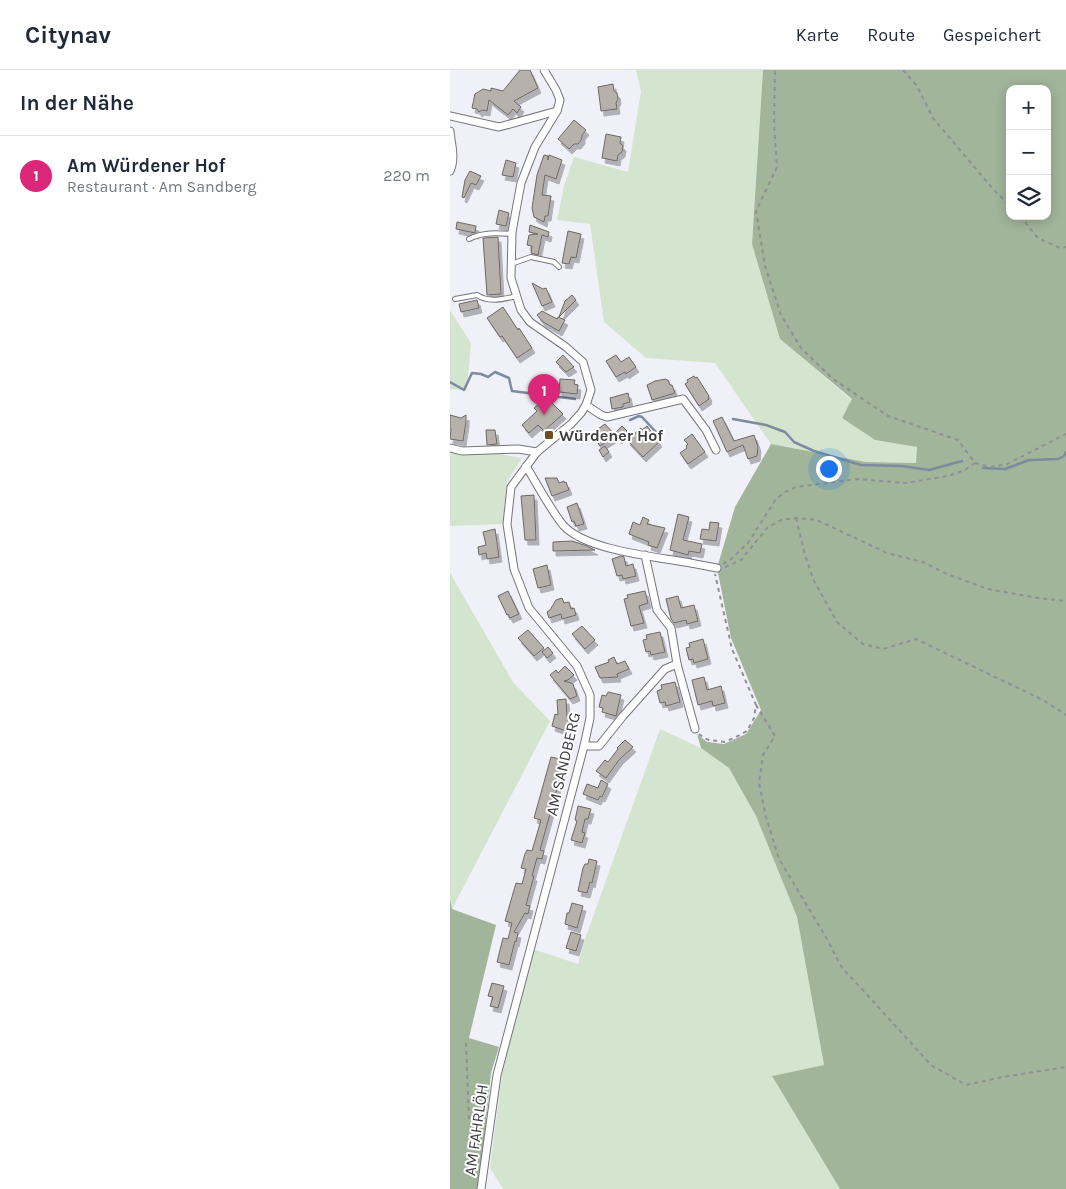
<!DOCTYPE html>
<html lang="de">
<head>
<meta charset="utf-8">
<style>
	:root { --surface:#fff; --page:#f6f6f7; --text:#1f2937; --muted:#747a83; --line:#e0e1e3; --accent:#db2777 }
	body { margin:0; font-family:Karla,sans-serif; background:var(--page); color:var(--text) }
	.controls { position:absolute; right:15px; top:15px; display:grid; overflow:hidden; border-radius:10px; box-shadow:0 2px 12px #0003 }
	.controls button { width:45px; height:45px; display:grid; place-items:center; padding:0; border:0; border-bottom:1px solid var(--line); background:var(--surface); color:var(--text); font:25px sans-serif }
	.you { position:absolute; left:378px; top:398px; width:18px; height:18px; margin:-12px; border:4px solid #fff; border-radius:50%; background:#1a73e8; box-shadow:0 0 0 8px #1a73e833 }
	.badge { display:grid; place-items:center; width:32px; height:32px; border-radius:50%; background:var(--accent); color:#fff; font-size:16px; font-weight:700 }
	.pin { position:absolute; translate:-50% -41px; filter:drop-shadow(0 1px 2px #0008) }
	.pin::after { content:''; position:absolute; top:26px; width:18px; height:15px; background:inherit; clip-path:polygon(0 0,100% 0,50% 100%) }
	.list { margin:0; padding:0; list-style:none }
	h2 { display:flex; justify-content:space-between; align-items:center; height:65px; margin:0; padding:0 20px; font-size:21px }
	h2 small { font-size:16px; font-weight:400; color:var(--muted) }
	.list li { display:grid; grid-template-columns:32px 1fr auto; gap:15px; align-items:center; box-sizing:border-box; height:80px; padding:0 20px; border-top:1px solid var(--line) }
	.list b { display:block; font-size:19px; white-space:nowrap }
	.list p { margin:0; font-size:16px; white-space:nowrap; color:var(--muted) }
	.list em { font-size:16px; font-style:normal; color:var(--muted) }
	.icon { flex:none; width:28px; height:28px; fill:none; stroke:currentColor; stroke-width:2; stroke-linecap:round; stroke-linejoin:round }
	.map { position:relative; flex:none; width:616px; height:1119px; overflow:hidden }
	header { display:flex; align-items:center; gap:30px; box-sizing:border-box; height:70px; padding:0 25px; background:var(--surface); border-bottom:1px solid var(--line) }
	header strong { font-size:24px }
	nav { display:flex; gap:28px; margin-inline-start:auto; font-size:18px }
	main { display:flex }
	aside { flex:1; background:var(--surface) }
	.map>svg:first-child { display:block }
</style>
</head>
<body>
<header>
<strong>Citynav</strong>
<nav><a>Karte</a><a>Route</a><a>Gespeichert</a></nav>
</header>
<main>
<aside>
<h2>In der Nähe<small></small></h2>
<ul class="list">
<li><span class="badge">1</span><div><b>Am Würdener Hof</b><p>Restaurant · Am Sandberg</p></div><em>220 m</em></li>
</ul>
</aside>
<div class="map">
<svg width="616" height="1119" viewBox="0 0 616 1119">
	<defs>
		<filter id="shadow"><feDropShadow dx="3" dy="5" stdDeviation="0" flood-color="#0004"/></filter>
	</defs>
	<rect width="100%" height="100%" fill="#f0f0f8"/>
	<g fill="#d4e5cf">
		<path d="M186,0h127l-11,174 28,95 72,61 -10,18 33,22 42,7v16l-51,-1 -95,-18 -56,-81 -69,-5 -42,-36 -14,-98 -33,-4 7,-34 10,-29 54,15 13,-81z"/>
		<path d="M0,240l21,33 -4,47 -17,-1z"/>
		<path d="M0,384h50l22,4 -15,24 -4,42 -53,2z"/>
		<path d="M0,503l63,109 37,39 -98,188 -2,-10z"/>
		<path d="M210,659l41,19 28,20 27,48 41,101 27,148 -52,11 68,113h-337l-13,-21 12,-94 31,-125 45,15 7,-25z"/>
	</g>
	<g fill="#a1b59b" fill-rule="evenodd">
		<path d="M313,0h303v1119h-226l-68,-113 52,-11 -27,-148 -41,-101 -27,-48 -28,-20 -4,-14 10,8 17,2 22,-10 15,-24 -30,-72 -14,-70 18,-61 36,-63 95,18 50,1 1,-16 -42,-7 -33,-22 10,-19 -72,-60 -28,-95zM560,19h37v127h-37z"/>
		<path d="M0,829l2,10 44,16 -27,113 30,9 -8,26 -12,116h-29z"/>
	</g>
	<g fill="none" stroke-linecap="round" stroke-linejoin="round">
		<g stroke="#7c8c9e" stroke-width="2.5">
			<path d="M0,312l14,8 8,-17 9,1 7,3 7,-5 14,6 3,13 63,8"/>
			<path d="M283,349l33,6 19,7 9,10 20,9 47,14 41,1 27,4 33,-9"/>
			<path d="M180,350l9,-4 3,1 14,15"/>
			<path d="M533,398l22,1 24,-9 29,-1 6,-3 2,-4"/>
		</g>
	</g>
	<g fill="#b6b1ab" stroke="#6d6863" filter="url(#shadow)">
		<path d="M70,0h10l8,18 -24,13 7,6 -4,6 -4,-4 -5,6 -19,-15 -2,11 -5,-1 -3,2 -2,-3 -5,-1 3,-14 8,-5 8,2v-3l12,3z"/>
		<path d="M163,14l1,7 3,2 1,6 -2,4 1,6 -16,2 -3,-24z"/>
		<path d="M124,50l12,10 -4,5v4l-4,5h-4l-5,5 -11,-10z"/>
		<path d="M156,64l15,3 -1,6 3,3 -1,6 -4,3 -1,6 -15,-3z"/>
		<path d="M94,85l4,1v4l1,-5 13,5 -6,19 -11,-4 -3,20 9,1 -3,20h-3l-1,6 -10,-5 -2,-9 5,-33z"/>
		<path d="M56,90l10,3 -3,14 -11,-2z"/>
		<path d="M20,101l11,5 -5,9 -5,-2 -7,15 -2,-1 3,-17z"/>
		<path d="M49,140l10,3 -3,13 -10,-2z"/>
		<path d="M7,152l19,4 -1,7 -19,-4z"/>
		<path d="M80,155l19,7 -1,5 -6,-2 -4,20 -7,-2 1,-7 -5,-1 2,-10 9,-1 -9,-2z"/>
		<path d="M118,161l13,3 -5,24 -5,-1 -2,7 -7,-1z"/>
		<path d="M48,167l3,57 -14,1 -4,-57z"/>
		<path d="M82,213l11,6 3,-1 6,14 -10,4z"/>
		<path d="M122,225l4,5 -17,17 6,-16z"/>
		<path d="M27,230l2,8 -18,4 -2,-8z"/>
		<path d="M53,237l15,23 1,-2 13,20 -15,10 -15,-22 -2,1 -13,-19z"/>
		<path d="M92,241l15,8 1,-2 7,3 -6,11 -16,-9 -6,-7z"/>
		<path d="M113,285l11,12 -8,5 -10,-10z"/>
		<path d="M166,285l5,7 8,-5 7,10 -10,7 -1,-2 -9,5 -10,-16z"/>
		<path d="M244,306l1,2 2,-1 12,19 -1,1 1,2 -10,7 -14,-22 3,-2 -1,-2z"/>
		<path d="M110,309l15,1 -1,4 4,1 -1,9 -18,-2z"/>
		<path d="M216,309l1,1h1l2,5h2l3,8 -23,7 -5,-15 8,-4z"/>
		<path d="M178,323l2,9 -7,2v3l-11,2 -2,-11z"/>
		<path d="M91,332l5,5 5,-5 12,12 -19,17 -6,-6 -9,8 -7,-8 15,-14 -3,-3z"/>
		<path d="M0,345l11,3 5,-3v7l-3,19 -13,-2 1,-10h-1z"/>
		<path d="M272,347l12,24 20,-6 4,12 -1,9 -9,3 -5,-14 -16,7 -14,-31z"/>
		<path d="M155,354l9,10 8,-8 5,5 -8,8 -3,-3 -16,10 -8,-13z"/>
		<path d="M197,356l12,16 -16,15 -16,-17 14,-12 1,2z"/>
		<path d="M36,360h9l2,14 -10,1z"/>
		<path d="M242,364l13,18 -17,12 -8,-11 7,-5 -1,-2 2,-2 -4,-4z"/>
		<path d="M155,376l4,6 -6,5 -4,-7z"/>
		<path d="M95,408h12l2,5 5,-2 1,2 1,-1 3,8 -17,6z"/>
		<path d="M84,425l2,45h-11l-4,-44z"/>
		<path d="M127,433l7,21 -8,2 -2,-5 -2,1 -5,-15z"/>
		<path d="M228,444l11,3 -6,23 19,4 -2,9 -11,-2 -1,4 -18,-5z"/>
		<path d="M193,447l6,3 -2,4 18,4 -8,20 -9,-3 1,-3 -20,-8 4,-12 7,3z"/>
		<path d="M260,452l9,1 -3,18 -16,-2 2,-10 7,1z"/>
		<path d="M45,459l4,28 -12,2 -1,-6 -7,2 -1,-8 8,-2 -3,-13z"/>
		<path d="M122,471l15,5 8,4 -42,1v-9z"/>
		<path d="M171,486l3,1 2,9 7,-2 3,12 -13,3 -1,-4 -5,1 -5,-17z"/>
		<path d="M97,495l4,20 -13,3 -5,-19z"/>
		<path d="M58,521l11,23 -9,4 -2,-4 -1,1 -9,-19z"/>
		<path d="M195,521l3,12 -9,3 5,17 -13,3 -7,-27 4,-1 -1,-3z"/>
		<path d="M228,526l3,12 13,-3 4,16 -11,3 -1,-4 -12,3 -3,-4 -5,-20z"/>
		<path d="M112,528l2,5 5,-1 2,7 3,-1 2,7 -14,4 -1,-5 -12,4 -2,-6 3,-2 6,-10z"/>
		<path d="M132,556l13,14 -10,9 -13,-15z"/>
		<path d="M78,560l16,18 -10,8 -16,-18z"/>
		<path d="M210,562l5,20 -14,3 -1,-4 -4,1 -3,-12 4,-1 -1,-4z"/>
		<path d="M253,569l5,20 -14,4 -1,-4 -4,1 -3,-12 4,-1 -1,-4z"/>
		<path d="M98,577l5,6 -6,5 -5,-6z"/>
		<path d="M164,587l3,7 8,-3 4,8 -12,5 1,3 -18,1 -5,-11 14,-5 -1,-2z"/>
		<path d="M115,596l9,9 -6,5 -4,1 7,2 2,1 4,12 -7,3 -20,-24 6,-5 2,3z"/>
		<path d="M254,607l3,13 14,-4 4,17 -12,3 -1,-5 -14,4 -6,-25z"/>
		<path d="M225,612l5,20 -14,4 -1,-4 -5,1 -3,-12 5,-2 -1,-4z"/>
		<path d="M158,622l13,3 -5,21 -14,-4 1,-4 -4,-1 3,-12 4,1z"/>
		<path d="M116,629l1,18 2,1 -3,13 -14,-5 3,-12 3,1 -1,-15z"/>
		<path d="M175,670l8,7 -14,13 -13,18 -10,-7 9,-11 3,2 10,-13 -1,-1z"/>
		<path d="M101,687l14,3 -25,90 4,1 -2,8 -5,-1 -5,18h2l-8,29 4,1 -2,8 -3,-1 -11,19 4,1 -2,9 -1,-1 -6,24 -12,-3 6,-24 5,1 4,-16 -7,-2 11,-38 6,1 4,-15 -5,-1 4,-14 2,-4 5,1 9,-31 -7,-2z"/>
		<path d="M151,710l7,4 -6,13 -2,-1 -2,4 -15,-6 4,-10 11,4z"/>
		<path d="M128,736l13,3 -3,10h-3l-3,13 3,1 -3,10 -11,-3 6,-19 -2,-1z"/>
		<path d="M139,789l8,2 -5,22 -2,-1 -3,11 -9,-2 5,-23 2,-4h3z"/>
		<path d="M122,833l11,3 -6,22 -12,-4 2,-11h2z"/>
		<path d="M121,862l10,3 -5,16 -10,-3z"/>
		<path d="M42,913l12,3 -6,22 -8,-2 3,-9 -5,-1z"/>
	</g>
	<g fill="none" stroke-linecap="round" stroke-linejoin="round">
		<defs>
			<g id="lane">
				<path d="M19,169c14,-7 28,-6 43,-5"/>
				<path d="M61,194l20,-7 23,5 5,5"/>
				<path d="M5,229l22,-4c12,8 27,4 40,1"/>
			</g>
			<g id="street">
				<path d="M0,46l49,11 58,-16"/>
				<path d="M0,61c1,13 6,27 0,40"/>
				<path d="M136,335l15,10 6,2 76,-18 23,31 10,20"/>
				<path d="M0,378l12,3 56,-2 19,3"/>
				<path d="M76,396c11,18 24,43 37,59 21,24 85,31 116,36 13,2 26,5 38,7"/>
				<path d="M195,485l12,55 14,18 6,36 18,65"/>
				<path d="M134,676h15l24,-30 42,-47 12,-5"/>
				<path d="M31,1119l16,-114 87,-329 6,-28v-23l-13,-29 -48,-58 -15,-39 -7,-45 4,-37 26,-35 34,-28 10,-11 5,-8 5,-15 -8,-28 -17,-15 -36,-25 -9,-12 -10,-32 1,-46 9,-49 14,-36 22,-36 3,-11 -4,-10 -12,-20"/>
			</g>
		</defs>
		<use href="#lane" stroke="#76757c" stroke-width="6"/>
		<use href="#street" stroke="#76757c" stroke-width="9"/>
		<g stroke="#8f8f94" stroke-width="2" stroke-dasharray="4 4" stroke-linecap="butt">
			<path d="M453,0l14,16 16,32 60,71 17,17"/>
			<path d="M570,146l18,22 22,10 6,-1"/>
			<path d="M525,393l16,4 16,-3 59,-30"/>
			<path d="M346,448l9,37 8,24 24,43 26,22 20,5 33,-10 127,61 23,15"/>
			<path d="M273,494l8,-5 17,-16 28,-44 9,-7 11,-5 61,-8 48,4 43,-7 17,-6 10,-7 -17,-23 -70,-24 -55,-37 -32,-31 -20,-33 -16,-49 -9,-55 21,-44 -3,-43 1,-54"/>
			<path d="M275,497l16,-7 27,-33 13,-7 15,-2 21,2 70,33 36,9 24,12 41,15 50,9 28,3"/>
			<path d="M306,635l19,31 -12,19 -4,28 7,34 13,42 48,80 15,29 19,20 70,77 35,20 37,-8 63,-10"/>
			<path d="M249,664l5,4 5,2 15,2 10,-4 13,-7 7,-13 2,-13 -24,-56 -17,-75"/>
			<path d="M16,973l3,77 11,20"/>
		</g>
		<use href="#lane" stroke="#fff" stroke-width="4"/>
		<use href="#street" stroke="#fff" stroke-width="7"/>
	</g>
	<rect fill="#6d5124" stroke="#fefefe" stroke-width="2" x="94" y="360" width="10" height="10" rx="2.5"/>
	<g text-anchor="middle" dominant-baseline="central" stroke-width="4" stroke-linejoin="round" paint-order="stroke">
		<g font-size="16" font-weight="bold" fill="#3c3c3f" stroke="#fefefe" text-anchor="start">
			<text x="109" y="365">Würdener Hof</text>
		</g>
		<g font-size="16" fill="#3c3c3f" stroke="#fefefe">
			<text transform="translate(113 694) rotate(-77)">AM SANDBERG</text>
			<text transform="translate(26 1060) rotate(-82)">AM FAHRLÖH</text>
		</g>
	</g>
</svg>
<div class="controls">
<button>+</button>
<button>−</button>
<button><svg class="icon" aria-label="layers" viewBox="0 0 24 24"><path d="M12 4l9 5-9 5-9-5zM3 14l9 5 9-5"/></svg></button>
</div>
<div class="you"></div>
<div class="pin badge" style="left:94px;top:345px">1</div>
</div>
</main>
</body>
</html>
